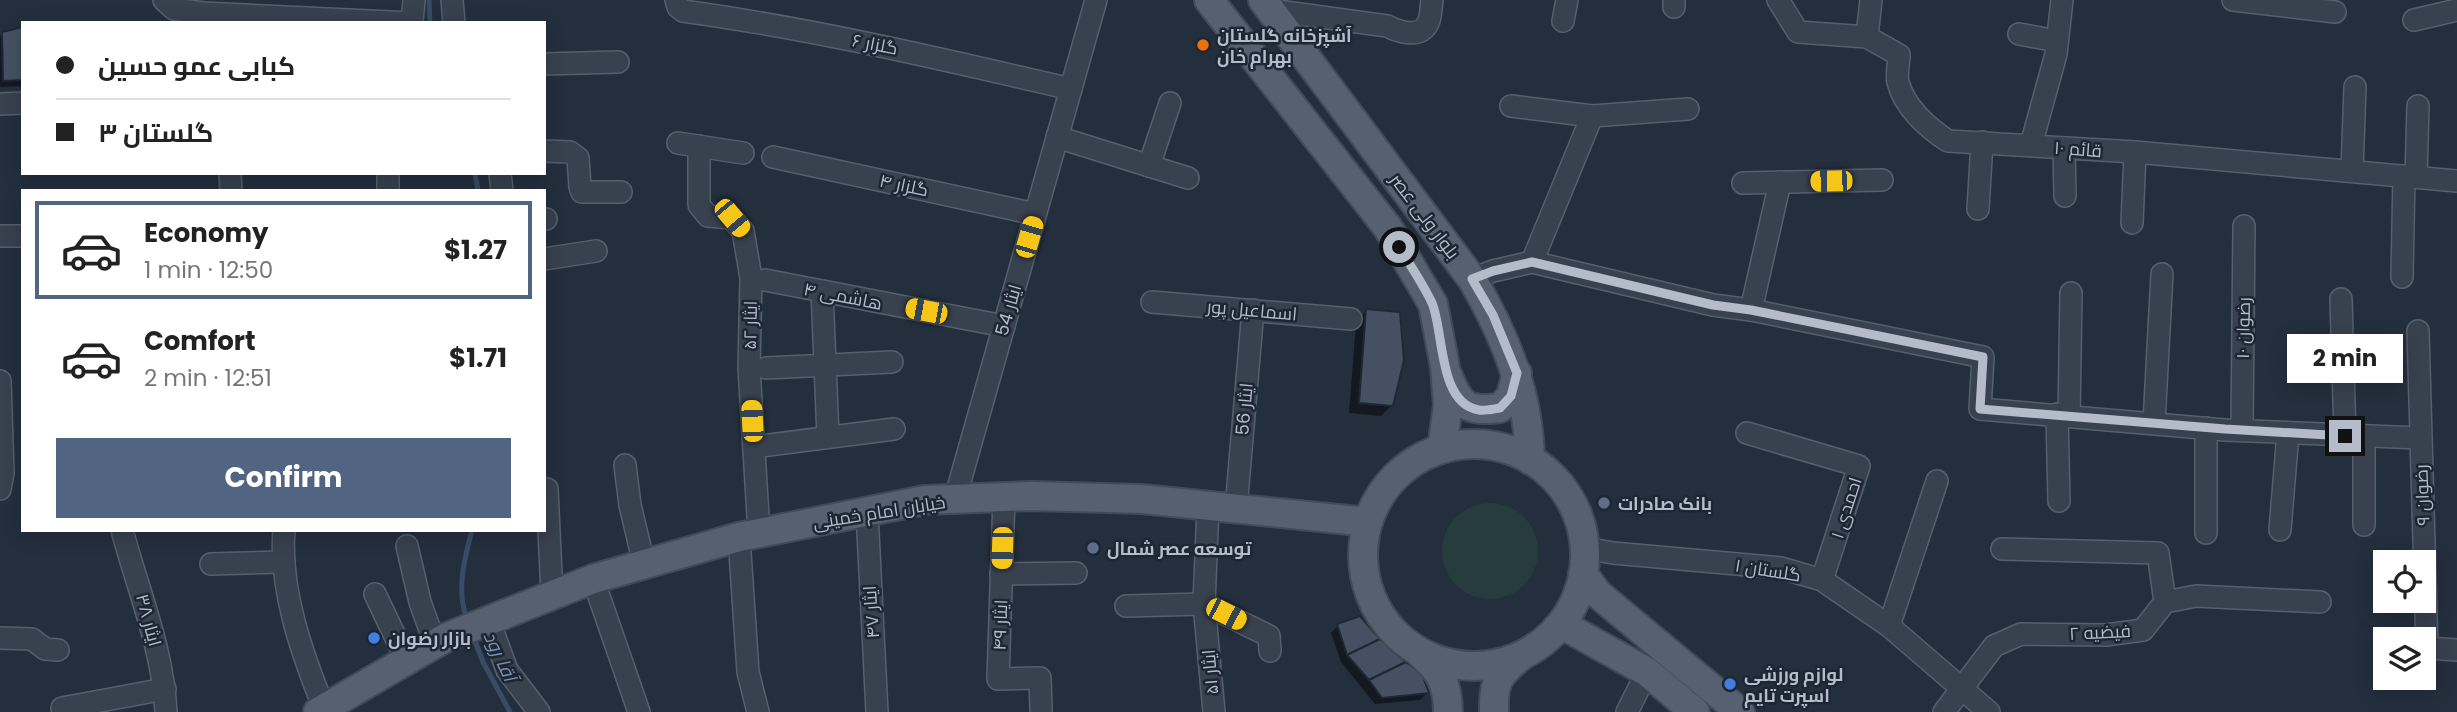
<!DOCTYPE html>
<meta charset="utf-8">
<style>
:root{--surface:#fff;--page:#f2f2f2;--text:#222;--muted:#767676;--line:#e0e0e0;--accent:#516482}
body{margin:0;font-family:Poppins,Cairo,sans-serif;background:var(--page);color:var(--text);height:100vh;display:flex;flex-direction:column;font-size:26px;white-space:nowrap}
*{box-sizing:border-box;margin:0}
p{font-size:23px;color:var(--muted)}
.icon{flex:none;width:38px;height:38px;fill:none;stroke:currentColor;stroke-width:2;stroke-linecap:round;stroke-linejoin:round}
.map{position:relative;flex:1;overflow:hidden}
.side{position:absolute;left:21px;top:189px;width:525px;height:343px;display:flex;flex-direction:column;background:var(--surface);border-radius:0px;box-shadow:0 4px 18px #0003}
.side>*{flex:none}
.banner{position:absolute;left:21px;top:21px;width:525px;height:154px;border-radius:0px;box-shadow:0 4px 18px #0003;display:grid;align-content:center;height:154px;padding:0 35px;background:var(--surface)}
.controls{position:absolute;left:2373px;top:550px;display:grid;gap:14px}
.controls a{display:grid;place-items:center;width:63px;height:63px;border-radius:0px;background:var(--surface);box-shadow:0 4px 18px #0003;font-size:35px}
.end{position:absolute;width:32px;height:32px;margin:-16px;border:9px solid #b4bcc9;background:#111;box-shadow:0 0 0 4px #111}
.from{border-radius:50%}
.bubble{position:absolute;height:49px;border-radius:0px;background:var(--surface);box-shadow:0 4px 18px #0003;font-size:23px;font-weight:700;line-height:49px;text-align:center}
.car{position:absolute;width:21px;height:42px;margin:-21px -10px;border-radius:9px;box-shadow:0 0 5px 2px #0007;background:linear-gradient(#f5c518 24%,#345 0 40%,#f5c518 0 76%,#345 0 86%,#f5c518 0)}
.banner b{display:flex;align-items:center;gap:24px;height:66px;font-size:26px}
.banner b+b{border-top:2px solid var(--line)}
.banner i{width:18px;height:18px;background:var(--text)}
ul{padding:12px 0 0;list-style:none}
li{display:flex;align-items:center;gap:21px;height:98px;margin:0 14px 10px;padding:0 21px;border:4px solid transparent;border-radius:0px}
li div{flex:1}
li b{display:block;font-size:26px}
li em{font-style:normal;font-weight:700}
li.active{border-color:var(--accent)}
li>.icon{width:63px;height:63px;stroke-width:1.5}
.button{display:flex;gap:14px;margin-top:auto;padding:14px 35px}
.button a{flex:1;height:80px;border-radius:0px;background:var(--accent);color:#fff;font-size:28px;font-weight:700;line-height:80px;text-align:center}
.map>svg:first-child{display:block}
.green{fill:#263c3f}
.shadow{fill:#0007}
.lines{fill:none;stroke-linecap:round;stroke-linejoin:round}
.stream{stroke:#394c67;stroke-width:5}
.building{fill:#455162;stroke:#1f2835;stroke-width:2}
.minor-casing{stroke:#565f6c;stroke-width:24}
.major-casing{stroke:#414a57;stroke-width:32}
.minor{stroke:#38414e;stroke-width:21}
.major{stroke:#56606e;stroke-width:28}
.route{stroke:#b4bcc9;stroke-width:9}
.food-dot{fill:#e8710a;stroke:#1d2633;stroke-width:2.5}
.service-dot{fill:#5c6f8a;stroke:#1d2633;stroke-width:2.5}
.shop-dot{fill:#3f7fe0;stroke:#1d2633;stroke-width:2.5}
.labels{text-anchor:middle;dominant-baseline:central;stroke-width:5;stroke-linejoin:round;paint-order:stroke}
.poi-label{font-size:18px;font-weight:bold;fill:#b4bcc9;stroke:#1d2633;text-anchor:start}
.street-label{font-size:18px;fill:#b4bcc9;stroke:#1d2633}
.water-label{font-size:19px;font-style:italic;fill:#7c92b1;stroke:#1d2633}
</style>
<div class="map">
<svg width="2457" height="712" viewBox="0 0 2457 712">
<rect width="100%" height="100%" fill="#242f3e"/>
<circle class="green" cx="1490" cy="551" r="48"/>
<g class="shadow">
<polygon points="23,28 23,86 0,87 0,36 3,33"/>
<polygon points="1366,311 1392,405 1381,416 1349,413 1356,322"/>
<polygon points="1360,618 1427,693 1420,700 1375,704 1341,662 1331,633 1338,626"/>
</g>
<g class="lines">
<g class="stream">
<polyline points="429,0 430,23"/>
<polyline points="475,173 478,191"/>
<path d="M467 620C456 591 464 560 472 530"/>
<polyline points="473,636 483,662 510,712"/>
</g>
</g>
<g class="building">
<polygon points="23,27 23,80 3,81 2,32"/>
<polygon points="1366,309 1400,312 1404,360 1393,406 1359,403"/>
<polygon points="1360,616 1380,639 1347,655 1337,624"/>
<polygon points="1380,639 1406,662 1369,680 1347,655"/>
<polygon points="1406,662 1422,674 1429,693 1382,698 1369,680"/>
</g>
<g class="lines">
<defs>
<g id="minor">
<polyline points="164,0 174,9 204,13 412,23"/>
<polyline points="452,0 454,23"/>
<path d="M676 0 678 7 683 11C814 29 942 59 1071 89"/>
<polyline points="1674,0 1674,7"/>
<path d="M1778 0 1798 32 1867 37 1899 55C1899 63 1896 74 1898 82 1904 107 1928 128 1948 141L2135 152 2457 181"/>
<polyline points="2233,0 2335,12"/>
<path d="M1271 10 1387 26C1399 32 1420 39 1428 23 1431 17 1431 7 1432 0"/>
<polyline points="2414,20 2457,10"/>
<polyline points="1563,21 1567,0"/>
<polyline points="412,23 414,0"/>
<polyline points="2019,34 2057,41"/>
<polyline points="1867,37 1871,0"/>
<polyline points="544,64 618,62"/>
<polyline points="0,104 23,103"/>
<polyline points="1511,106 1592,116 1688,109"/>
<polyline points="1057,137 1188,178"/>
<polyline points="678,143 743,153"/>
<polyline points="2031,145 2056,54 2062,0"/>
<polyline points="699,146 699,205 708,216 731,218 743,231 751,278 749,368 759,533"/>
<polyline points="2064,148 2065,196"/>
<polyline points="544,151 570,152 578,158 580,187 582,192 621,192"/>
<polyline points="773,157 1035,214"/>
<polyline points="1149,166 1170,103"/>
<polyline points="2352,171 2355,87"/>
<polyline points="230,173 231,191"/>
<polyline points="500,173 502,191"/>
<polyline points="2416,177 2418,106"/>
<polyline points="1743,183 1882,180"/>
<polyline points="388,191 388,173"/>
<polyline points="1978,209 1982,142"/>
<polyline points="544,219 546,219"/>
<polyline points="2132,223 2135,152"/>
<polyline points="0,236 23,236"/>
<polyline points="544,259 596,251"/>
<polyline points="1532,262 1592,116"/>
<polyline points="2402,277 2404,176"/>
<polyline points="1472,279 1493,271 1532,262 1713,305 1751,310 1983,357 1980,409 2225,430 2420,438"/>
<polyline points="765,280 1004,326"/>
<polyline points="822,291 828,437"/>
<polyline points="2341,299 2345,436"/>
<polyline points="1152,302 1351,319"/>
<polyline points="1751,310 1780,182"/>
<polyline points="2418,331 2427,648 2457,650"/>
<polyline points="766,368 892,362"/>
<polyline points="0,381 3,473 0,489"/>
<polyline points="2057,414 2059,501"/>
<polyline points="2069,416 2071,293"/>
<polyline points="2154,423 2162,274"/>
<polyline points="2206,428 2206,533"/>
<polyline points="2242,430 2244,226"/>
<polyline points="1747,433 1859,466 1822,580"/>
<polyline points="2364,436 2364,525"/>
<polyline points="754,447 894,429"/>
<polyline points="625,465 630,505 644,564"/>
<polyline points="547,489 552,595"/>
<polyline points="1004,497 998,679 1040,678 1041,709"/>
<polyline points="955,499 1096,0"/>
<polyline points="1208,506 1204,604 1214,712"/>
<polyline points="1236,508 1253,310"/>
<polyline points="867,512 877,712"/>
<path d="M122 530C138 590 163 649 166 712"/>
<path d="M284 530C279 589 302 654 324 708"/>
<polyline points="2280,530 2288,433"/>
<polyline points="739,537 748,672 758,712"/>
<polyline points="407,546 420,602 435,644"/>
<polyline points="1585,548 1613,553 1781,568 1822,580 1889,626 1989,712"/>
<polyline points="2002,549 2158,553 2165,602"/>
<polyline points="211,564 284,562"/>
<polyline points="1001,574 1076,573"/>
<polyline points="593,579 639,712"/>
<polyline points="375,594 407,661"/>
<polyline points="1126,606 1204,604 1269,636 1270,651"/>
<polyline points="489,621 507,670 539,712"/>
<polyline points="1889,626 1937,481"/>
<polyline points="0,638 32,639 45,649 58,650"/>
<polyline points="62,708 165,689"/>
<polyline points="1627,712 1647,672"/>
<polyline points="1944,712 1994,646 2021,634 2106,635 2143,630 2165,602 2196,596 2320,602"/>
</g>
<g id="major">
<polyline points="1209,0 1388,228 1433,304 1445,367 1448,405 1442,449"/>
<path d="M1263 0 1472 279C1505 336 1529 393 1530 460"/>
<path d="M1448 376C1460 406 1467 412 1500 408L1511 396 1517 373"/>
<circle cx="1474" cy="555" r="111"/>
<polyline points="1583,574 1598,594 1740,712"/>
<polyline points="1558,627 1570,629 1647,672 1695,712"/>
<path d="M1421 654C1441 671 1448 686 1448 712"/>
<polyline points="318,712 445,638 593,579 739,537 925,500 1031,496 1142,499 1368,522"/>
<path d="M1494 712C1493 681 1498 675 1521 656"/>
</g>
</defs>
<use href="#minor" class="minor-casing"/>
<use href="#major" class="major-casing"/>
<use href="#minor" class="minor"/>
<use href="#major" class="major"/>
</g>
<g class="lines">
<path class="route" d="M1399 247C1410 265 1423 284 1432 303 1444 331 1438 404 1479 410 1485 411 1493 409 1500 408L1511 396 1517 373 1493 315 1472 279 1493 271 1532 262 1713 305 1751 310 1983 357 1980 409 2225 429 2345 436"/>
</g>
<circle class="food-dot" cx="1203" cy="45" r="7"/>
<g class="service-dot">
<circle cx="1604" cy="503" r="7"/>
<circle cx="1093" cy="548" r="7"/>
</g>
<g class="shop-dot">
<circle cx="374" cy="638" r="7"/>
<circle cx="1730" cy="684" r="7"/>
</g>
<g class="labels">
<g class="poi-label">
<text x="1217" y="35">آشپزخانه گلستان<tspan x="1217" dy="21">بهرام خان</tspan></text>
<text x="1618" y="503">بانک صادرات</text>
<text x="1107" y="548">توسعه عصر شمال</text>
<text x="388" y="638">بازار رضوان</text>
<text x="1744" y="674">لوازم ورزشی<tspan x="1744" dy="21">اسپرت تایم</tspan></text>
</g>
<g class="street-label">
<text transform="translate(875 44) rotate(11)">گلزار ۶</text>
<text transform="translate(2078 149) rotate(4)">قائم ۱۰</text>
<text transform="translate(904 185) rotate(12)">گلزار ۴</text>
<text transform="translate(1425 216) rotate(53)">بلوار ولی عصر</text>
<text transform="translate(843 296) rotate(11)">هاشمی ۴</text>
<text transform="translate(1008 310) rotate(-74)">ایثار 54</text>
<text transform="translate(1252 310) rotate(5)">اسماعیل پور</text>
<text transform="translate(750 325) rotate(-89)">ایثار ۵۲</text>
<text transform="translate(2243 328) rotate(-89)">رضوان ۱۰</text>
<text transform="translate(1244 409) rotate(-85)">ایثار 56</text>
<text transform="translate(2422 495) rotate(-92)">رضوان ۹</text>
<text transform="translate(1846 508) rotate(-72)">احمدی ۱</text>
<text transform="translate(879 512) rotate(-9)">خیابان امام خمینی</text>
<text transform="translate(1768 570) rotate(9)">گلستان ۱</text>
<text transform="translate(871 612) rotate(-94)">ایثار ۴۷</text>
<text transform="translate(149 620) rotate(75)">ایثار ۳۸</text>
<text transform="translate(1000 625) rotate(-88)">ایثار ۴۹</text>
<text transform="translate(2100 632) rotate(-3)">فیضیه ۲</text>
<text transform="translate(1210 672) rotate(-95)">ایثار ۵۱</text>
</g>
<g class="water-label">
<text transform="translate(500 656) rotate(65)">آقا رود</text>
</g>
</g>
</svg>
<div class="controls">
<a><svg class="icon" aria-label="locate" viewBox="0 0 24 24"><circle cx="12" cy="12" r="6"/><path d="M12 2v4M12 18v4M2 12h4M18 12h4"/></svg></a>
<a><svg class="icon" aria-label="layers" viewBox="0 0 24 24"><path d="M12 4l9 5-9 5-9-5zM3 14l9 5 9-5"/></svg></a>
</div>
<i class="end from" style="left:1399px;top:247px"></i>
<i class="end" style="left:2345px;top:436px"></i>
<div class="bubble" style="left:2287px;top:334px;width:116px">2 min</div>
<i class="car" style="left:1831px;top:181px;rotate:269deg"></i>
<i class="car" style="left:732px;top:218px;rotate:140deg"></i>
<i class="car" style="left:1029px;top:237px;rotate:16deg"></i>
<i class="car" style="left:926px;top:311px;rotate:281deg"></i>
<i class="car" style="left:752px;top:421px;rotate:357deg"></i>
<i class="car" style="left:1002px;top:548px;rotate:182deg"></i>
<i class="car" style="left:1226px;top:614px;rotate:117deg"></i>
<div class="banner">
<b><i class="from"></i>کبابی عمو حسین</b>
<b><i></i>گلستان ۳</b>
</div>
<section class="side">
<ul>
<li class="active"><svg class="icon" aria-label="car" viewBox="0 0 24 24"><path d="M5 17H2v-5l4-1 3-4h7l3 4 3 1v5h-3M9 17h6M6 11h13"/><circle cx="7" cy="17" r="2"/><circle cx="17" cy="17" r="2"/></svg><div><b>Economy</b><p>1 min · 12:50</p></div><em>$1.27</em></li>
<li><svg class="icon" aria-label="car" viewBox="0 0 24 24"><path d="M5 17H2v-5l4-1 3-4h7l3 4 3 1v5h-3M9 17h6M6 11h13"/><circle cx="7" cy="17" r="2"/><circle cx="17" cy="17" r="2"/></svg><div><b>Comfort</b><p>2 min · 12:51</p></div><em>$1.71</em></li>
</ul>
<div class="button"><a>Confirm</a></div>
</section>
</div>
